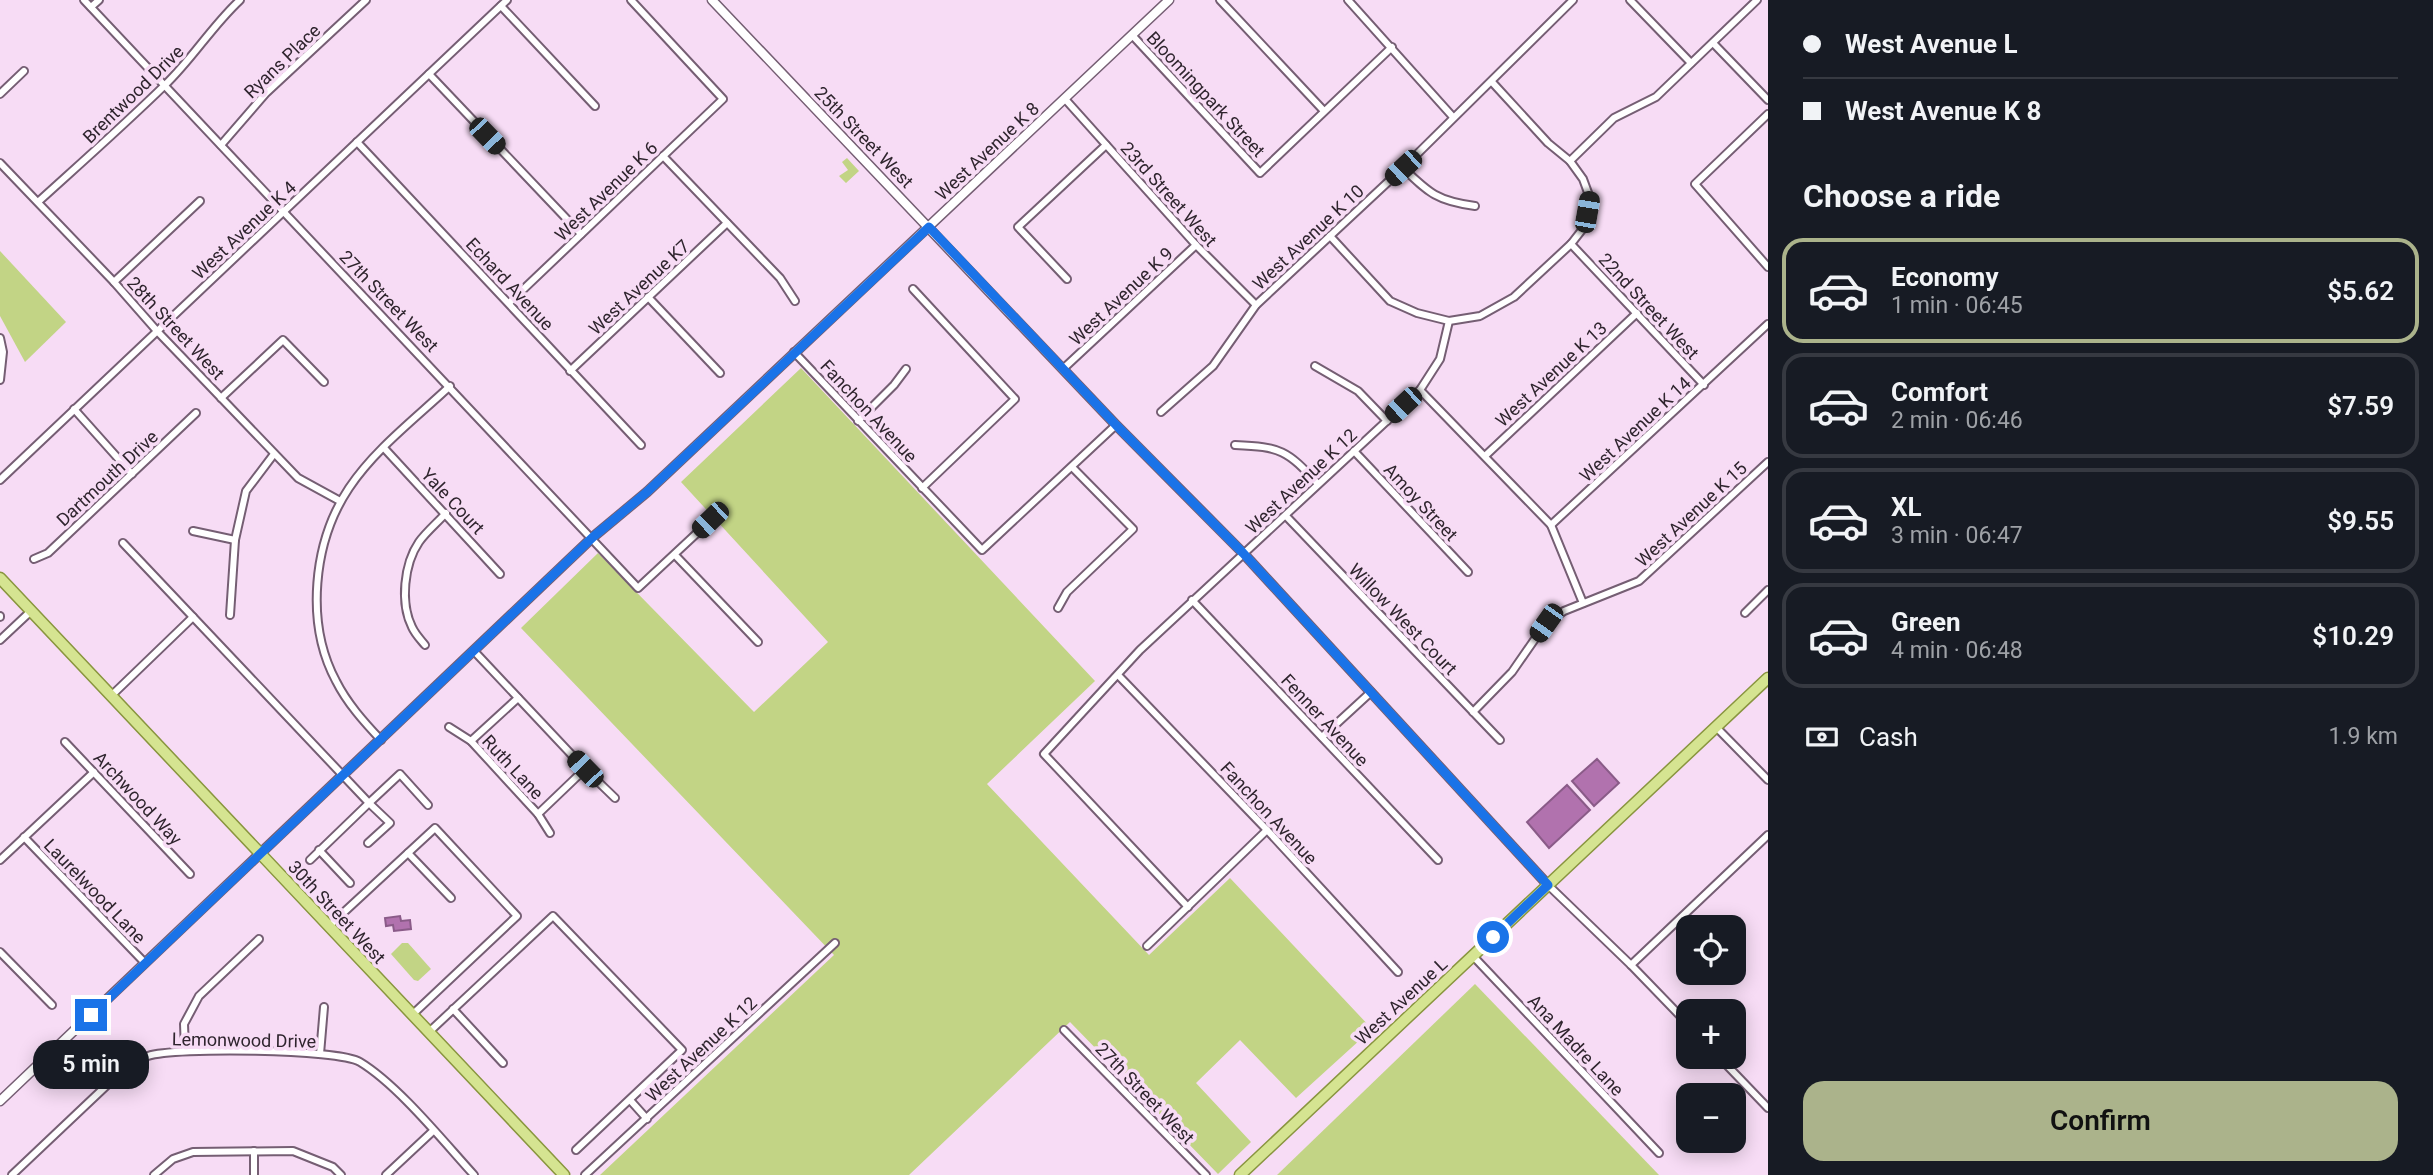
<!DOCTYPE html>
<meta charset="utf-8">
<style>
:root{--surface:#171b24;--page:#20242c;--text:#f1f3f6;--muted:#9ea1a6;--line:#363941;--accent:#abb38b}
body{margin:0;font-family:Roboto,sans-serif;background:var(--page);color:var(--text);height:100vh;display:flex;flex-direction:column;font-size:26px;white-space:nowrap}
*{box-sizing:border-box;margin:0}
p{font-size:23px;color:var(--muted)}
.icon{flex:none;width:38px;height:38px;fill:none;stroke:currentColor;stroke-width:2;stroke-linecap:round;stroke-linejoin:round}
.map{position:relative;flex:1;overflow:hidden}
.drawer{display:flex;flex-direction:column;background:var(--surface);width:665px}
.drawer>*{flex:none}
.hud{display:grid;align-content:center;height:154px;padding:0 35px;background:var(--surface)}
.tools{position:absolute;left:1676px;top:915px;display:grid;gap:14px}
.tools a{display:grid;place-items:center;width:70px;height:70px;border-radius:14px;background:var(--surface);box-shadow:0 4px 18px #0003;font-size:35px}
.end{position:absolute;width:32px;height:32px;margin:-16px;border:9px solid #1a73e8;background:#fff;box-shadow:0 0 0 4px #fff}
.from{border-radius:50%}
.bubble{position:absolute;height:49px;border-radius:21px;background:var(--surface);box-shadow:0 4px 18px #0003;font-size:23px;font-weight:600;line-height:49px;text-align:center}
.car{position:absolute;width:21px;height:42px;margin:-21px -10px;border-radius:9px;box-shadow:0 0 5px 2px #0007;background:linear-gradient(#222 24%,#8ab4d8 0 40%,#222 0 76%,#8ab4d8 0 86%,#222 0)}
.hud b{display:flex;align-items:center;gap:24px;height:66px;font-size:26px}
.hud b+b{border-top:2px solid var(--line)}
.hud i{width:18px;height:18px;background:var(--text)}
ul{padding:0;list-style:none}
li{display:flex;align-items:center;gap:21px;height:105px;margin:0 14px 10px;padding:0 21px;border:4px solid var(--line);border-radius:21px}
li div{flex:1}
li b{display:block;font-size:26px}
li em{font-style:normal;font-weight:600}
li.current{border-color:var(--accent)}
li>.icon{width:63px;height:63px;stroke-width:1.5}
h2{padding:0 35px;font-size:32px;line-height:84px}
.pay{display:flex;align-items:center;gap:18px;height:77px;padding:0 35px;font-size:26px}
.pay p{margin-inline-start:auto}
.action{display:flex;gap:14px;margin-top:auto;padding:14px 35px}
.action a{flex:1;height:80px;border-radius:21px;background:var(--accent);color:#111;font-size:28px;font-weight:600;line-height:80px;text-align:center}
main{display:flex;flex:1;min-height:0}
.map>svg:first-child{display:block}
.green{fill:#c2d485}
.water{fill:#b172ae;stroke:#8a5b88;stroke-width:2}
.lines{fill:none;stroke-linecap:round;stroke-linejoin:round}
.minor-casing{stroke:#755e73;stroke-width:10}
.tertiary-casing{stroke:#755e73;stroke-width:11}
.primary-casing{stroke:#89953f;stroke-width:13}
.minor{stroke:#fff;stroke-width:6}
.tertiary{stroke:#fff;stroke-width:8}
.primary{stroke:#d5e491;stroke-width:10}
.route{stroke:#1a73e8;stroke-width:9}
.labels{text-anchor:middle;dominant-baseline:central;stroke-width:7;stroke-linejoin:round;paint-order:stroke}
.street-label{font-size:18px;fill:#2f252e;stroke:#f7dcf5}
</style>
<main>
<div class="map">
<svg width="1768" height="1175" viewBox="0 0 1768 1175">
<rect width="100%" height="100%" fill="#f7dcf5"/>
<g class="green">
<polygon points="847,158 859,171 846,183 839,176 848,170 842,162"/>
<polygon points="0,251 66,322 25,362 0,316"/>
<polygon points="801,368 1095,681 987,784 1149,955 1230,878 1372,1029 1296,1098 1240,1040 1196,1083 1251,1142 1218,1174 1070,1022 909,1175 600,1175 834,955 521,628 598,553 754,712 828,642 681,482"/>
<polygon points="402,943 408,943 431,969 418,981 414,980 391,954"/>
<polygon points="1475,984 1659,1175 1277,1175"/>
</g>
<g class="water">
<polygon points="1597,759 1619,783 1594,806 1572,781"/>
<polygon points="1567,785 1590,810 1549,848 1527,822"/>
<polygon points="400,916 401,921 410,920 411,929 394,931 393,925 386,926 385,918"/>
</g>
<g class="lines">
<defs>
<g id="minor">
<polyline points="84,0 638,588 711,520"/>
<polyline points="1220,0 1324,111"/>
<polyline points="1348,0 1453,117"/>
<polyline points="1630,0 1691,63"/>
<polyline points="501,6 595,106"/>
<polyline points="91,7 99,0"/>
<polyline points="1132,35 1260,173 1392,47"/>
<polyline points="1713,43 1768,100"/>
<polyline points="429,74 581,234"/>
<polyline points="1492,82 1548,143 1570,161 1583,179 1590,198 1585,226 1571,244 1704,385"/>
<polyline points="0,94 24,71"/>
<polyline points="1065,99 1196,245 1256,305"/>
<polyline points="1768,114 1695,184 1768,267"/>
<polyline points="357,142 641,445"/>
<polyline points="221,145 266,93 366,0"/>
<polyline points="663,156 780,278 795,301"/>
<polyline points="1570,161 1614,118 1656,97 1757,0"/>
<polyline points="0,163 114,282 157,331 298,478 340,501"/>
<path d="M1403 168C1429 193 1437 201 1475 206"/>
<path d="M38 202C81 163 124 125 165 85 193 58 212 26 240 0"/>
<polyline points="1330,236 1390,301 1417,313 1449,321"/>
<polyline points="1067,279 1018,227 1106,145"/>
<polyline points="114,282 200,201"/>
<polyline points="913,289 1015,399 922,488"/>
<polyline points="648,297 720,373"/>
<polyline points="509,303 723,99 631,0"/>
<polyline points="0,338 3,352 0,380"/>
<polyline points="794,352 982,550 1116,425"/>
<polyline points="1315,366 1358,391 1387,421"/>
<polyline points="1064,368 1196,245"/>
<polyline points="570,371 727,223"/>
<polyline points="1420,390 1551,525 1583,603"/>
<polyline points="221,398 283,340 324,382"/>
<polyline points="74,409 132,474"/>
<polyline points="1161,412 1213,366 1256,305 1403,168 1573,0"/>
<polyline points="858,421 894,385 906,369"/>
<path d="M1235 445C1281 447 1287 450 1318 484"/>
<polyline points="384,448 500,574"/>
<polyline points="1354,451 1468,572"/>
<polyline points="1485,456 1637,313"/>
<polyline points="0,480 507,0"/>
<polyline points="1286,516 1500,740"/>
<polyline points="1551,525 1768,324"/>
<polyline points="193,531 235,540"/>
<polyline points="123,543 193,617"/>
<polyline points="675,555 758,642"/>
<polyline points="34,559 48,553 196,413"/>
<polyline points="1192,600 1438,860"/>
<polyline points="1058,608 1067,592 1133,529 1072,467"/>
<polyline points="1745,613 1768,590"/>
<polyline points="230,615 235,540 246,491 274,454"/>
<polyline points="0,617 0,616"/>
<polyline points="0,640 31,611"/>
<path d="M425 645C421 640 415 634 412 627 400 603 404 564 419 542 426 532 437 523 446 513"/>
<polyline points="474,651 585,769 615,798"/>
<polyline points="1118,675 1267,830 1398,972"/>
<polyline points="111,696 193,617 369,803 400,774 428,805"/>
<polyline points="1473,712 1512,672 1546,623 1564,611 1639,581 1768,462"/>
<polyline points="449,727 471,741 538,814 550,833"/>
<polyline points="1717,728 1768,780"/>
<polyline points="1322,737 1371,692"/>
<path d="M381 740C364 722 347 703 336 681 305 623 313 542 349 488 375 449 416 418 450 386"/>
<polyline points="471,741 518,698"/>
<polyline points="65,742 190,874"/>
<polyline points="538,814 585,769"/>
<polyline points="24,837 145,963"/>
<polyline points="319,850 350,883"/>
<polyline points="408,853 451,898"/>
<polyline points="0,860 94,772"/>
<polyline points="310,860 369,803 390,823 368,843"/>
<polyline points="1548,885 1631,965 1689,1025"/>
<polyline points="1188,907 1044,754 1140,650 1420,390 1440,359 1449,321 1480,316 1514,297 1571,244"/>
<polyline points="329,926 435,828 517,916 412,1015"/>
<polyline points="1147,946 1267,830"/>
<polyline points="0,952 52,1005"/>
<polyline points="1473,956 1659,1153"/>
<polyline points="1631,965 1768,835"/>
<polyline points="453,1009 503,1063"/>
<polyline points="1064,1030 1206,1175"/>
<polyline points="429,1032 553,916 682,1050 576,1150"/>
<polyline points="185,1050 184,1024 199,996 259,939"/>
<polyline points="320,1054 324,1007"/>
<polyline points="1719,1057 1768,1108"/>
<polyline points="630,1100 647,1119"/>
<path d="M12 1175 124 1069C132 1065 140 1058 148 1056 175 1047 338 1049 360 1062 398 1085 443 1141 474 1175"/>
<polyline points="154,1175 173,1159 193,1152 293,1151 333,1167 341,1175"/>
<polyline points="254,1175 254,1151"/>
<polyline points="386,1175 433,1131"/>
<polyline points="585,1175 835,943"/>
</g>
<g id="tertiary">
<polyline points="712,0 1116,425 1243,553 1548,885"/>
<polyline points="0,1101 593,537 647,492 1169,0"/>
</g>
<g id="primary">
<polyline points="0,578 564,1175"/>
<polyline points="1240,1175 1768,678"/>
</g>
</defs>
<use href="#minor" class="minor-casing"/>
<use href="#tertiary" class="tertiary-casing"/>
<use href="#primary" class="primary-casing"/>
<use href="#minor" class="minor"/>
<use href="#tertiary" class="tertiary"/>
<use href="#primary" class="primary"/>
</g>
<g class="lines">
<polyline class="route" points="91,1015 593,537 647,492 929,227 1116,425 1243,553 1548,885 1493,937"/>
</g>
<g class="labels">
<g class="street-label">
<text transform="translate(282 61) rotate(-44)">Ryans Place</text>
<text transform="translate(133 94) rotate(-44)">Brentwood Drive</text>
<text transform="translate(1206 94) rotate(47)">Bloomingpark Street</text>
<text transform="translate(864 137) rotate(46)">25th Street West</text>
<text transform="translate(987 151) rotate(-43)">West Avenue K 8</text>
<text transform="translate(606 191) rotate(-44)">West Avenue K 6</text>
<text transform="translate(1169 194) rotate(48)">23rd Street West</text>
<text transform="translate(244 230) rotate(-43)">West Avenue K 4</text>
<text transform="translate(1308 237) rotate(-43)">West Avenue K 10</text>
<text transform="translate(510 284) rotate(47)">Echard Avenue</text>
<text transform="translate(639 287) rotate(-43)">West Avenue K7</text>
<text transform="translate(1121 296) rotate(-43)">West Avenue K 9</text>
<text transform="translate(389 301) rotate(46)">27th Street West</text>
<text transform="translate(1649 306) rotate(47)">22nd Street West</text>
<text transform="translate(176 328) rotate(47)">28th Street West</text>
<text transform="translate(1551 374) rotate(-43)">West Avenue K 13</text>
<text transform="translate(869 411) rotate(47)">Fanchon Avenue</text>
<text transform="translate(1635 429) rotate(-43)">West Avenue K 14</text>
<text transform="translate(107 478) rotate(-43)">Dartmouth Drive</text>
<text transform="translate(1301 481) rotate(-43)">West Avenue K 12</text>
<text transform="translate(453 501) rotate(47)">Yale Court</text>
<text transform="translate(1421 502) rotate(47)">Amoy Street</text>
<text transform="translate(1691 514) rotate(-43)">West Avenue K 15</text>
<text transform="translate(1403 619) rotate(46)">Willow West Court</text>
<text transform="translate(1325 720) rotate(47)">Fenner Avenue</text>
<text transform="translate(513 767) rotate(47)">Ruth Lane</text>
<text transform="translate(138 798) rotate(47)">Archwood Way</text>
<text transform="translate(1269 813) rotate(47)">Fanchon Avenue</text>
<text transform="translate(95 891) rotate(46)">Laurelwood Lane</text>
<text transform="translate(337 912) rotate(47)">30th Street West</text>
<text transform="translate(1401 1001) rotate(-43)">West Avenue L</text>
<text transform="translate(244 1040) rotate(1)">Lemonwood Drive</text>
<text transform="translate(1576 1045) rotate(47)">Ana Madre Lane</text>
<text transform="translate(701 1049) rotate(-43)">West Avenue K 12</text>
<text transform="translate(1145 1093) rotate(46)">27th Street West</text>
</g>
</g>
</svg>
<div class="tools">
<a><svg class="icon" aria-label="locate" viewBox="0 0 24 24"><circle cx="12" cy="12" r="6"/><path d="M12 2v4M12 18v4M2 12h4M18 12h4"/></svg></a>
<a>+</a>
<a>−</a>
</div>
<i class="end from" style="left:1493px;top:937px"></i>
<i class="end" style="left:91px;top:1015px"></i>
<div class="bubble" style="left:33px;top:1040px;width:116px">5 min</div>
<i class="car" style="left:487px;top:136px;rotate:136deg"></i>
<i class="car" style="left:1403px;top:168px;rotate:227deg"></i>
<i class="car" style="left:1587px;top:212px;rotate:10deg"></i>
<i class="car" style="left:1403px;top:405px;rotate:227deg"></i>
<i class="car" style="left:710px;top:520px;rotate:226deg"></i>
<i class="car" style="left:1546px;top:623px;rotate:215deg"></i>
<i class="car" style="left:585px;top:769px;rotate:316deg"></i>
</div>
<section class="drawer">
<div class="hud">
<b><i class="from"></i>West Avenue L</b>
<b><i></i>West Avenue K 8</b>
</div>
<h2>Choose a ride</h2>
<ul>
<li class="current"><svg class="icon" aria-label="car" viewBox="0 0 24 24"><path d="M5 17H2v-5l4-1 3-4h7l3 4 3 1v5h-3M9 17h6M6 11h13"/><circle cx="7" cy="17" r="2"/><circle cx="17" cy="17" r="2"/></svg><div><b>Economy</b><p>1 min · 06:45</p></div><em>$5.62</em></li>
<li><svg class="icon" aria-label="car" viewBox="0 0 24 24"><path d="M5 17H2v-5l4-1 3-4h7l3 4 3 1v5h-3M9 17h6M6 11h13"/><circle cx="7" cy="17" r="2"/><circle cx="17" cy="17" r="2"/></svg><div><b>Comfort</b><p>2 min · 06:46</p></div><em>$7.59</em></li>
<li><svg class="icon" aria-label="car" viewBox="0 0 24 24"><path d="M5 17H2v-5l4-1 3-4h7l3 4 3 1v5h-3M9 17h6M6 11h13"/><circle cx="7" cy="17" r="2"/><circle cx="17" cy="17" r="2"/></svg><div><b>XL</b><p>3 min · 06:47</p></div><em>$9.55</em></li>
<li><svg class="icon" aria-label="car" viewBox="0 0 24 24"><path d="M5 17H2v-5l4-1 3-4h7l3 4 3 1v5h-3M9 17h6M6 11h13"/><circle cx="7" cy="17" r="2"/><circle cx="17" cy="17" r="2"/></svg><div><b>Green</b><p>4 min · 06:48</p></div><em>$10.29</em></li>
</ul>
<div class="pay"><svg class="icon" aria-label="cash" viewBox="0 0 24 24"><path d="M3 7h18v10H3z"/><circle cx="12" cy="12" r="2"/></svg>Cash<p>1.9 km</p></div>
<div class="action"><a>Confirm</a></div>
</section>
</main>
